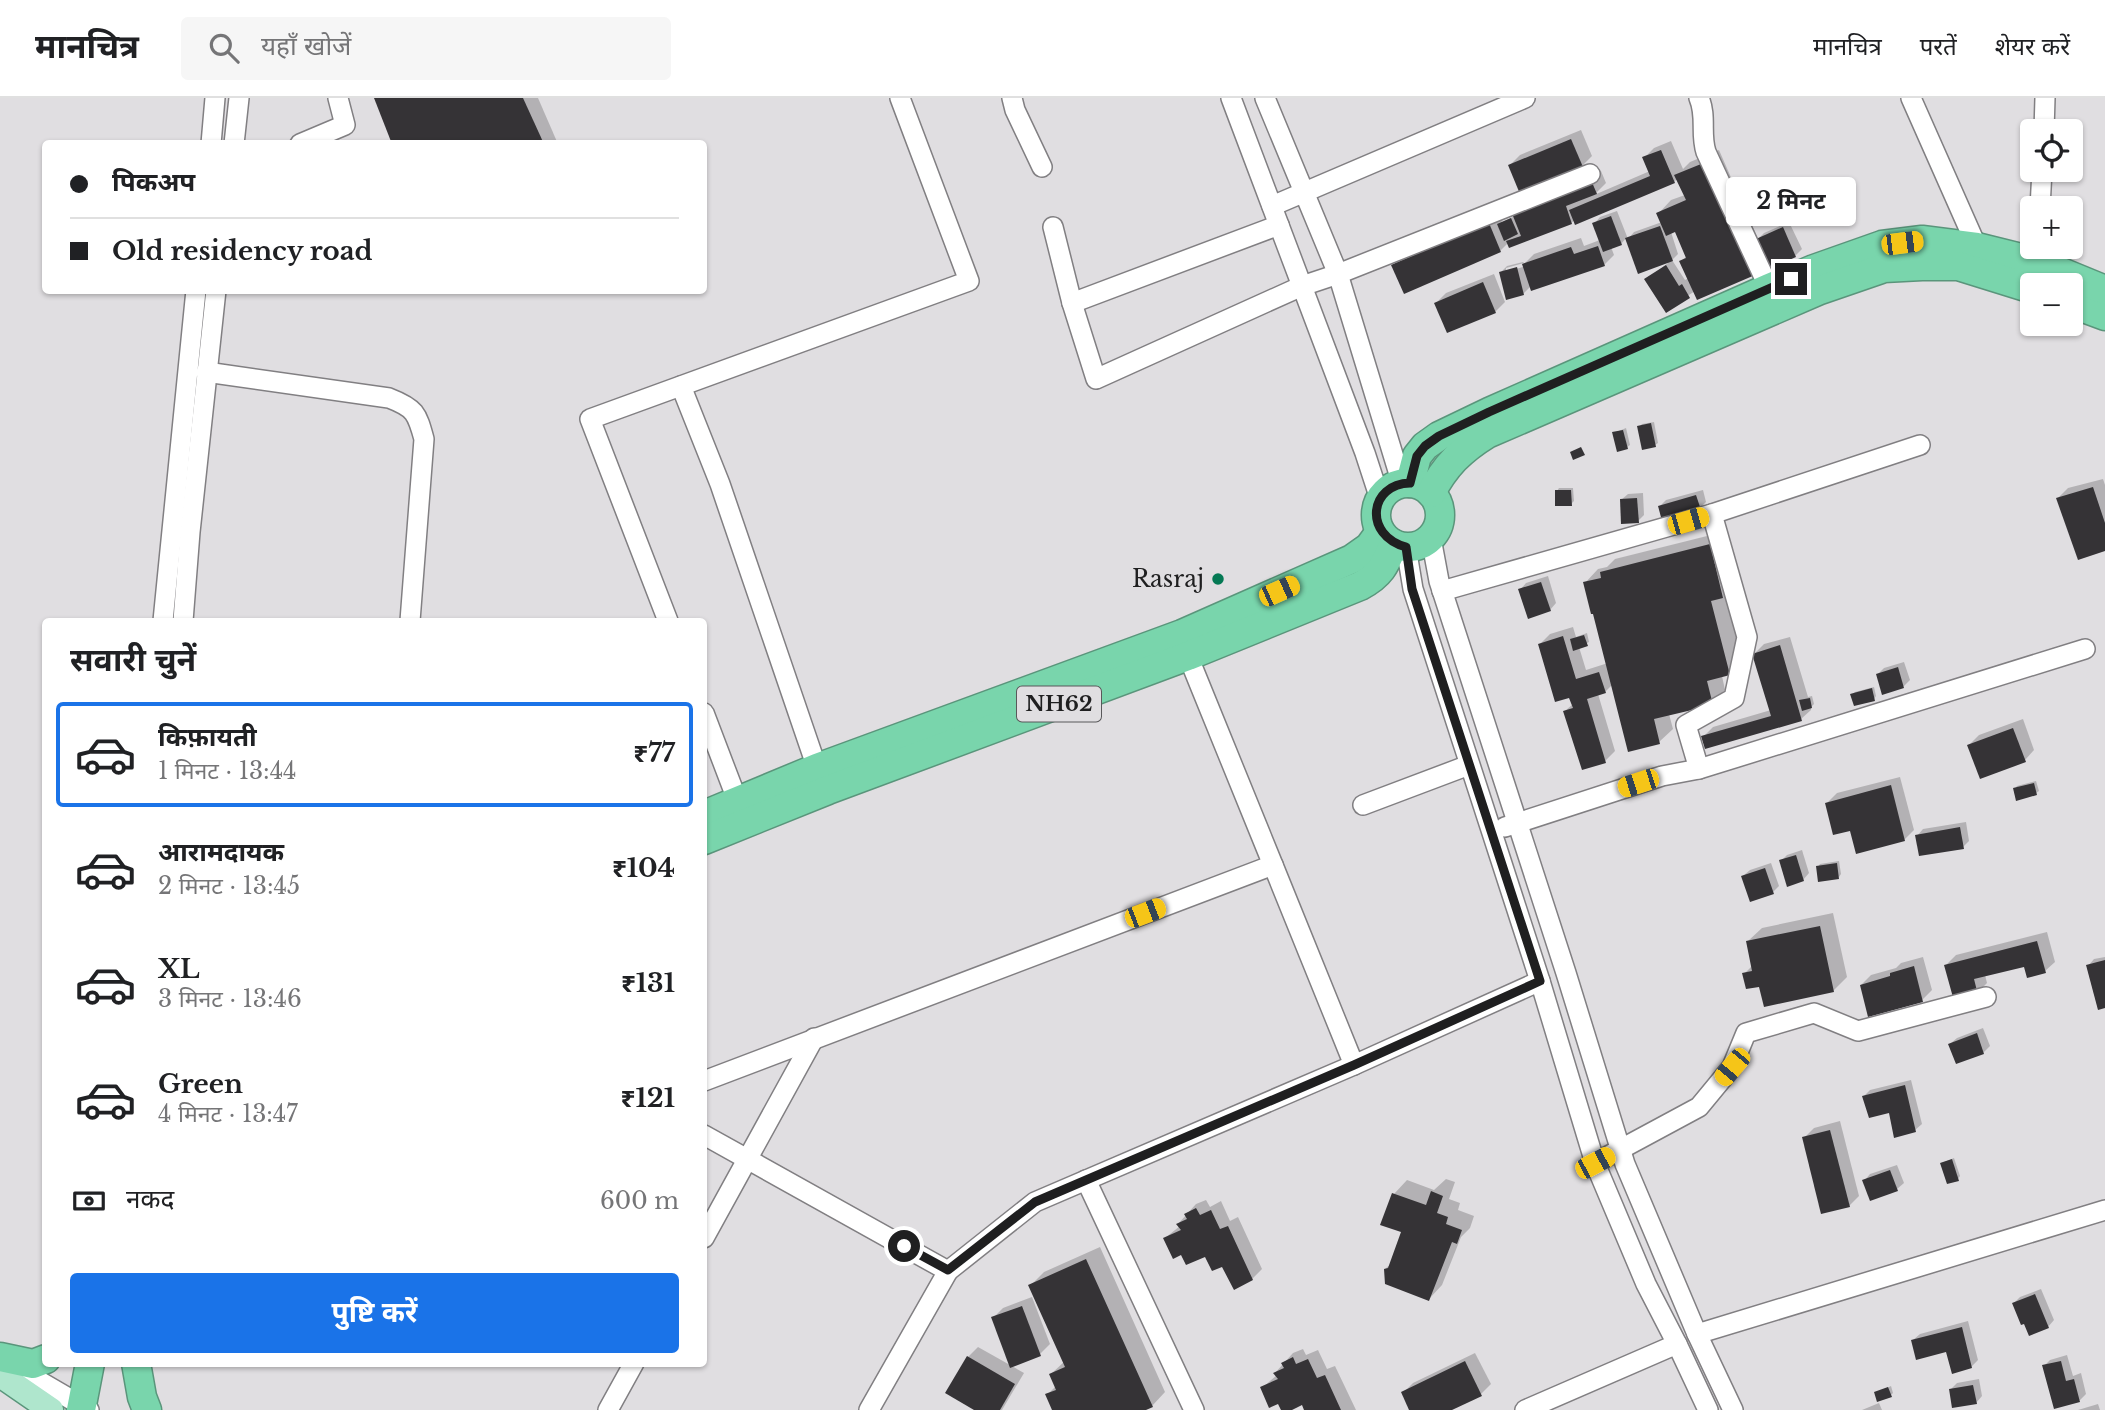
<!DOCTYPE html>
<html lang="hi">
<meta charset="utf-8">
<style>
:root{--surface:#fff;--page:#f6f6f6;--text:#202124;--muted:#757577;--line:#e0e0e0;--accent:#1a73e8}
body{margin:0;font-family:"Libre Baskerville","Noto Sans Devanagari",serif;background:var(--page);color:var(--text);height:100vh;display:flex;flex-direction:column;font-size:26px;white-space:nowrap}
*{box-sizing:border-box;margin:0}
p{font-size:23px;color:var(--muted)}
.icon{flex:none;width:38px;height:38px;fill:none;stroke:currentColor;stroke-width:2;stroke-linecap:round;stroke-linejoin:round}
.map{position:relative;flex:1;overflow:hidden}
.panel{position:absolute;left:42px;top:520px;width:665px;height:749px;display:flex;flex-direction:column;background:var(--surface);border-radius:7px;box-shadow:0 2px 5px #0004}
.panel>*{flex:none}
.top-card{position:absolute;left:42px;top:42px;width:665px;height:154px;border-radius:7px;box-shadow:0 2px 5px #0004;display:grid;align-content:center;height:154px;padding:0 28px;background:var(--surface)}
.buttons{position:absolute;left:2020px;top:21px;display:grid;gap:14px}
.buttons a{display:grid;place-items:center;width:63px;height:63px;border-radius:7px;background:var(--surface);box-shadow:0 2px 5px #0004;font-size:35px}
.end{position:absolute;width:32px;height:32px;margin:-16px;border:9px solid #1f1f20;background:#fff;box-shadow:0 0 0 4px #fff}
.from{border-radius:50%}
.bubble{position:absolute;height:49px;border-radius:7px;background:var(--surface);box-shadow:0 2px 5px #0004;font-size:23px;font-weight:700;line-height:49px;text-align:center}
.car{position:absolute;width:21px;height:42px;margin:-21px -10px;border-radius:9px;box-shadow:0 0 5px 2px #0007;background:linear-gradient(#f5c518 24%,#345 0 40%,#f5c518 0 76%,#345 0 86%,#f5c518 0)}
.top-card b{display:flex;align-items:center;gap:24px;height:66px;font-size:26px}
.top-card b+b{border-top:2px solid var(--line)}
.top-card i{width:18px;height:18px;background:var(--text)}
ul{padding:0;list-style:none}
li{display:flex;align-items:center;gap:21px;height:105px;margin:0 14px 10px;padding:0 14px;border:4px solid transparent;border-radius:7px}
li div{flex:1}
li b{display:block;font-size:26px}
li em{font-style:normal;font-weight:700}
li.on{border-color:var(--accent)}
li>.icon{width:63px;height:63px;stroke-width:1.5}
h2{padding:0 28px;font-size:32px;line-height:84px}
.pay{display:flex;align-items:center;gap:18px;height:77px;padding:0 28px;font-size:26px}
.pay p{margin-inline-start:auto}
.primary-button{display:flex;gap:14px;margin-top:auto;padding:14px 28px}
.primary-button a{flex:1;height:80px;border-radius:7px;background:var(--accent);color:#fff;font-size:28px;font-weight:700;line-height:80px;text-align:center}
header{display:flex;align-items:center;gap:42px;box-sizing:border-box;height:98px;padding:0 35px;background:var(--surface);border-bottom:2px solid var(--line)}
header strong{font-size:33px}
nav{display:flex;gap:38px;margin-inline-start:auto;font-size:24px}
.search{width:490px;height:63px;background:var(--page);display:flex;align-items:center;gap:18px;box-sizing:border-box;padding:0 24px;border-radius:7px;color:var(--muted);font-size:26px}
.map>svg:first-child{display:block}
.shadow{fill:#0003;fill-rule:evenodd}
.building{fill:#353336}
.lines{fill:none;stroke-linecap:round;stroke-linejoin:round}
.minor-casing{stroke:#817f82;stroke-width:22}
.major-casing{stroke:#5a957b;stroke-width:27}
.highway-casing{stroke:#5a957b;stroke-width:31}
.minor{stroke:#fff;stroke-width:19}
.major{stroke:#afe6cd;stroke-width:24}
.highway{stroke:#79d5ac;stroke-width:28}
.route{stroke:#1f1f20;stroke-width:9}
.poi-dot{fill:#057954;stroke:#e0dee1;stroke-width:2.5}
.labels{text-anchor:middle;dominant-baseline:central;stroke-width:7;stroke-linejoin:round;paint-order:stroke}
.shield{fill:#e0dee1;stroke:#59585a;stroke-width:2}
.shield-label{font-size:21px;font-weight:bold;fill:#1f1f20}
.poi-label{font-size:23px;fill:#1f1f20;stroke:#e0dee1;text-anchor:end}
</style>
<header>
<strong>मानचित्र</strong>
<div class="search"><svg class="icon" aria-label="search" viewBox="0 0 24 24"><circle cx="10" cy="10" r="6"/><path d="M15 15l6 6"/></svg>यहाँ खोजें</div>
<nav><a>मानचित्र</a><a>परतें</a><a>शेयर करें</a></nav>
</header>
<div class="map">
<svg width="2105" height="1312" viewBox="0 0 2105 1312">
<rect width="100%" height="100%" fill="#e0dee1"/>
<g class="shadow">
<polygon points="376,0 538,0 558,46 394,46"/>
<polygon points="1581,32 1592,58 1582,68 1510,67 1520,57"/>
<path d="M1671 43 1683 71 1690 64 1719 52 1758 141 1764 135 1789 124 1802 151 1795 158 1770 169 1767 162 1754 175 1698 200 1695 193 1666 212 1647 181 1668 165V163L1639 174 1627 139 1621 146 1611 149 1614 157 1604 167 1532 191 1531 188 1523 196 1508 200 1501 174 1507 168 1523 164 1524 165 1506 170V174L1526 168 1525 165 1534 156 1581 140 1584 148 1600 142 1594 126 1600 119 1617 113 1628 141 1634 134 1662 124 1658 116 1671 102 1685 97 1678 80 1674 84 1576 125 1575 122 1571 125 1510 148 1509 144 1500 153 1405 194 1393 167 1403 157 1499 116 1502 124 1515 118 1513 113 1523 103 1601 73 1606 85 1594 97 1650 73 1644 60 1654 50ZM1676 132 1687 158 1681 163 1689 180 1685 182 1672 162 1678 156 1671 134Z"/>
<polygon points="1494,176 1505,204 1495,214 1436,205 1446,195"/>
<polygon points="1654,324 1658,345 1655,347 1639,329 1642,326"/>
<polygon points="1626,330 1630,347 1627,349 1614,335"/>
<polygon points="2103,381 2105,387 2105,451 2058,400 2068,390"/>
<polygon points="1559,390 1573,390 1574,403 1571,406 1557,393"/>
<polygon points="1703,392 1706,404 1700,410 1660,408 1666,402"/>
<polygon points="1643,395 1644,417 1638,423 1621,402 1628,396"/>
<polygon points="1723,434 1725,495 1742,562 1729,576 1722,578 1725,592 1712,605 1669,616 1673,631 1659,644 1613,586 1605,594 1598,596 1615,653 1605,663 1565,613 1573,606 1540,546 1550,536 1573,529 1576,539 1587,535 1589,544 1579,549 1586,572 1608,565 1585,485 1598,471 1607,469 1615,461"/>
<polygon points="1548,478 1556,505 1550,512 1520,492 1526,485"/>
<polygon points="1790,539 1808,599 1812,598 1814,606 1811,609 1811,612 1801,621 1703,639 1713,629 1771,612 1754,556 1764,546"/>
<polygon points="1904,564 1910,582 1904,588 1883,595 1878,576 1884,570"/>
<polygon points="1874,589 1876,598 1874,601 1852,597 1855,594"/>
<polygon points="2023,621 2034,652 2025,662 1969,647 1979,637"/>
<polygon points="1900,679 1914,732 1904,742 1851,731 1827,705 1837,695"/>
<polygon points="2036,683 2039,693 2036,695 2015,691 2017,688"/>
<polygon points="1966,724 1969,743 1963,749 1917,738 1923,731"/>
<polygon points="1802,752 1809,775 1803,782 1781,763 1787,757"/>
<polygon points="1839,763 1841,776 1839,779 1818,769 1820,766"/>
<polygon points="1771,765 1779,788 1773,794 1743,778 1750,772"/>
<polygon points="1833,815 1847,879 1833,893 1761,887 1744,876 1753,867 1748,843 1762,830"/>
<polygon points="2047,834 2055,864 2045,873 2025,867 1985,877 1987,885 1977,895 1946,867 1956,857"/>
<polygon points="1923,859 1932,892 1922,902 1861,887 1871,877 1896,870 1901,865"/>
<polygon points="2105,859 2105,909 2088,868 2094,861"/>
<polygon points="1983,930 1990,948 1983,955 1950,946 1957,940"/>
<polygon points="1911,982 1922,1026 1915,1032 1890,1013 1864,998 1870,992"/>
<polygon points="1840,1023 1859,1098 1849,1108 1804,1040 1814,1030"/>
<polygon points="1954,1060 1960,1078 1958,1081 1942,1065"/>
<polygon points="1897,1067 1904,1085 1897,1091 1864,1083 1870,1076"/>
<polygon points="1446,1081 1455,1084 1449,1101 1460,1105 1458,1112 1474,1118 1470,1130 1461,1139 1442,1187 1429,1201 1385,1171 1392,1165 1404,1133 1383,1126 1394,1096 1407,1082 1434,1092"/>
<polygon points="1206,1102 1210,1109 1221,1103 1230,1123 1238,1119 1262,1171 1252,1181 1222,1167 1206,1156 1181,1155 1165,1140 1180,1128 1178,1126 1196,1106"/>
<polygon points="1100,1149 1165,1294 1152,1308 1142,1312 1054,1312 1047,1297 1056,1288 1051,1276 1065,1263 1031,1187 1044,1174"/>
<polygon points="2041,1191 2054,1222 2048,1229 2014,1205 2020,1199"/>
<polygon points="1032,1199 1050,1246 1040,1256 993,1220 1003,1210"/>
<polygon points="1968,1223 1978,1262 1971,1269 1947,1252 1913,1242 1920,1236"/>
<polygon points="978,1249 1024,1275 1002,1312 978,1312 968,1259"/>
<polygon points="1303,1251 1306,1257 1318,1252 1327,1271 1335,1268 1356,1312 1306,1312 1303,1305 1288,1312 1282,1312 1279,1304 1262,1290 1277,1277 1275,1275 1293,1255"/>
<polygon points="1475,1255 1491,1286 1481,1296 1448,1312 1411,1312 1403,1295 1413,1285"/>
<polygon points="2067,1257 2073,1278 2081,1275 2086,1296 2080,1302 2055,1308 2044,1268 2050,1262"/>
<polygon points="1979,1281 1982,1298 1976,1305 1951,1291 1957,1285"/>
<polygon points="1891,1288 1893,1295 1891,1297 1876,1295"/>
<polygon points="1879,1305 1882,1312 1862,1312"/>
<polygon points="2098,1306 2100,1312 2078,1312"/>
</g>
<g class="building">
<polygon points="374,0 523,0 544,46 392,46"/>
<polygon points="1571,41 1583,69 1520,96 1508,67"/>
<polygon points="1661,52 1675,85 1575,127 1569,112 1650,78 1642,59"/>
<polygon points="1706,64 1755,177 1697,202 1679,163 1686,160 1675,134 1666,138 1656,115 1686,102 1674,77"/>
<polygon points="1591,82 1597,96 1566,108 1572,126 1509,150 1506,143 1521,138 1511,113"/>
<polygon points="1611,118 1622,147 1603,154 1592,125"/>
<polygon points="1511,120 1518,136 1504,143 1497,126"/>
<polygon points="1489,125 1501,154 1404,196 1391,167"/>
<polygon points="1660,128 1673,163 1638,176 1625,140"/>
<polygon points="1783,129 1796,159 1769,171 1756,141"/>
<polygon points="1598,148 1605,168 1531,193 1522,166 1571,149 1574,156"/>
<polygon points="1666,167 1679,188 1682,186 1690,200 1666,215 1644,181"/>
<polygon points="1517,169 1524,197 1506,202 1499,174"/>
<polygon points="1483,184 1496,215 1447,235 1434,205"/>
<polygon points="1651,325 1656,349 1642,352 1637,328"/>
<polygon points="1623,332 1628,351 1617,354 1612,334"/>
<polygon points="1581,349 1585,357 1573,362 1570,354"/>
<polygon points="2093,389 2105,425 2105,453 2078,462 2056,400"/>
<polygon points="1555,392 1571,392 1572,408 1555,408"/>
<polygon points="1696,397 1701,412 1662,423 1658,408"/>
<polygon points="1637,400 1639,425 1621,426 1620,401"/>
<polygon points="1710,446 1723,500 1711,503 1730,577 1707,583 1713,607 1654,621 1660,646 1628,654 1593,516 1591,516 1583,484 1601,480 1600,474"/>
<polygon points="1541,484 1551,513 1528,521 1518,491"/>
<polygon points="1584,537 1588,548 1573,553 1570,541"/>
<polygon points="1563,538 1576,581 1599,574 1606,595 1587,601 1606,665 1582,672 1563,613 1573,610 1569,600 1555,604 1538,546"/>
<polygon points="1780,547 1802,623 1705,651 1701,638 1771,618 1752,556"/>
<polygon points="1898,569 1904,590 1882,597 1876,576"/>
<polygon points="1872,590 1875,603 1854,608 1850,596"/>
<polygon points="1810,600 1812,610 1802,613 1799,602"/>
<polygon points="2013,630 2026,664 1980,681 1967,647"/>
<polygon points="2034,685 2037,697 2016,703 2013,690"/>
<polygon points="1891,687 1905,743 1856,756 1850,733 1833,737 1825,705"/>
<polygon points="1960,729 1964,751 1919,758 1915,737"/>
<polygon points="1796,757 1804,783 1787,789 1779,762"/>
<polygon points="1837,765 1839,781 1818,784 1816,768"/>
<polygon points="1765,770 1774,796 1750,804 1741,778"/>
<polygon points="1820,828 1834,894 1764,909 1759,889 1746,891 1742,875 1752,873 1746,843"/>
<polygon points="2037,843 2046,875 2027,880 2024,869 1974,881 1978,897 1954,903 1944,867"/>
<polygon points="2105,862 2105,910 2098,912 2086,867"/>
<polygon points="1914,868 1923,904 1868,919 1860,887 1890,878 1890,875"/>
<polygon points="1977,935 1984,956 1956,966 1948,946"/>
<polygon points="1905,987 1916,1034 1894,1040 1889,1015 1869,1020 1862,998"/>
<polygon points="1830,1032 1850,1109 1821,1116 1802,1039"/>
<polygon points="1952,1061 1959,1083 1947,1086 1940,1065"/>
<polygon points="1890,1072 1898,1093 1870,1103 1862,1082"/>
<polygon points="1431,1093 1443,1098 1437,1115 1448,1119 1446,1126 1462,1132 1457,1146 1452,1144 1429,1203 1385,1186 1384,1171 1388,1170 1401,1134 1380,1127 1392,1095 1426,1107"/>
<polygon points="1196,1110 1200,1117 1211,1112 1220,1131 1228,1128 1253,1182 1234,1192 1222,1169 1212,1173 1205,1159 1186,1167 1181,1157 1173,1161 1163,1140 1181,1132 1176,1126 1187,1121 1184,1116"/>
<polygon points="1086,1161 1153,1309 1146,1312 1052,1312 1045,1296 1056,1292 1049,1276 1065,1269 1028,1187"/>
<polygon points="2035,1196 2049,1230 2029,1238 2024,1226 2021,1227 2012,1205"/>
<polygon points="1022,1208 1041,1258 1010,1270 991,1219"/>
<polygon points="1962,1229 1972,1270 1952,1276 1946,1254 1916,1262 1911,1242"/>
<polygon points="967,1258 1015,1286 1000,1312 974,1312 945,1295"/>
<polygon points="1293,1259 1296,1266 1308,1261 1317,1280 1325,1277 1341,1312 1304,1312 1302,1307 1292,1312 1281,1312 1278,1306 1269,1310 1260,1289 1278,1281 1273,1275 1284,1270 1281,1265"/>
<polygon points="1465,1263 1482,1298 1452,1312 1409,1312 1401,1294"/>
<polygon points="2061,1263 2066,1283 2074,1281 2080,1304 2054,1311 2042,1267"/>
<polygon points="1973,1287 1977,1306 1952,1310 1949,1291"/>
<polygon points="1888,1289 1892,1299 1877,1304 1874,1294"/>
</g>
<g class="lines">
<defs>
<g id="minor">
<polyline points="1012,0 1015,12 1042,69"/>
<polyline points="1231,0 1365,355 1380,401"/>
<polyline points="1265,0 1338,176 1402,386"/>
<path d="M1699 0C1707 18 1700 36 1706 54L1769 190"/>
<polyline points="1911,0 1977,149"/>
<polyline points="2044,33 2045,0"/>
<polyline points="211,46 215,0"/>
<polyline points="234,46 239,0"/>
<polyline points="300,46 345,27 338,0"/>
<polyline points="1272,108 1525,0"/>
<polyline points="2040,110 2042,72"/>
<polyline points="1053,129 1072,205 1096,281 1302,188 1338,176 1590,76"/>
<polyline points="1072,205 1279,127"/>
<path d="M206 274 389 300C415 310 417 315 424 341L410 523"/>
<polyline points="681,288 720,386 817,670"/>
<polyline points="1431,440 1439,483 1566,875 1625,1066 1697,1236 1733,1312"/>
<polyline points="1406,449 1413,491 1540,883 1595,1065 1646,1186 1677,1246 1708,1312"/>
<polyline points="1442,493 1712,416 1920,347"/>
<polyline points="163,523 196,192"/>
<polyline points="183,523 190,434 216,192"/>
<polyline points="668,523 590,321 969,183 900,0"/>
<polyline points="704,615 741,712"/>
<polyline points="1699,671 1686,627 1734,600 1747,539 1712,416"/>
<polyline points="1363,707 1469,667"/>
<polyline points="1505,729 1662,678 1699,671 2085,551"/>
<polyline points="1273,767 1354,967"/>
<polyline points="704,983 1273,767 1188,558"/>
<polyline points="704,1037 948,1173 1035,1104 1354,967 1540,883"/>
<polyline points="1595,1065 1699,1009 1732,969 1746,935 1814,915 1858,933 1986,899"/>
<polyline points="1086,1082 1194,1312"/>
<polyline points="704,1140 814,940"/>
<polyline points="1697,1236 2105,1112"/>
<polyline points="10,1266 89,1312"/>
<polyline points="608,1312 634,1265"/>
<polyline points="869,1312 948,1173"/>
<polyline points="1525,1312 1677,1246"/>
</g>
<polyline id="major" points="0,1277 51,1312"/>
<g id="highway">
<polyline points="2070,205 2105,218"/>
<polyline points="1410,385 1417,358 1425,348 1439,338 1489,314 1769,190 1814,171 1882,147 1922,142 1977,149 2037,164 2105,192"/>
<circle cx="1408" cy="417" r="32"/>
<path d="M1431 395C1445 368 1461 352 1487 336L1820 192 1884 170 1922 168H1958L2032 191"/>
<polyline points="704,717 817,670 1182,536 1352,461 1369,449 1380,434"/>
<path d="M704 742 828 692 1188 558 1360 488C1381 477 1385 467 1394 446"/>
<polyline points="0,1259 33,1266 46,1261"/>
<polyline points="136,1265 142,1299 147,1312"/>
<polyline points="81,1312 90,1265"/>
</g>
</defs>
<use href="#minor" class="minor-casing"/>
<use href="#major" class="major-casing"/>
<use href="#highway" class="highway-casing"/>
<use href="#minor" class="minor"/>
<use href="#major" class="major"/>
<use href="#highway" class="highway"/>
</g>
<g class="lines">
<path class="route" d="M904 1148 948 1172 1035 1104 1354 967 1540 883 1412 491 1406 449C1363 437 1369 386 1410 385L1417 358 1425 348 1439 338 1489 314 1791 181"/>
</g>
<circle class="poi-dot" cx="1218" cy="481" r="7"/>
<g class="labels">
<rect class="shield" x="1017" y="588.5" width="84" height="35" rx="5"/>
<g class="shield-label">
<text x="1059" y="606">NH62</text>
</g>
<g class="poi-label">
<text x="1204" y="481">Rasraj</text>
</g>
</g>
</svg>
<div class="buttons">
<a><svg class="icon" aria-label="locate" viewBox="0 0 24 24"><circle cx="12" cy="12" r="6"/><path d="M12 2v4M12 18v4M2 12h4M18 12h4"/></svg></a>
<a>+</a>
<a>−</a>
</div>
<i class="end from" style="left:904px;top:1148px"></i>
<i class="end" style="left:1791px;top:181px"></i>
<div class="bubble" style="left:1726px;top:79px;width:130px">2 मिनट</div>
<i class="car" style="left:1902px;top:145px;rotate:83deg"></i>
<i class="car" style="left:1688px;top:423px;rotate:74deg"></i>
<i class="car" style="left:1279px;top:493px;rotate:66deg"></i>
<i class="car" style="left:1638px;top:685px;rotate:252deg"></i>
<i class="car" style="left:1145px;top:815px;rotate:69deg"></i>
<i class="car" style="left:1732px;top:969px;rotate:220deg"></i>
<i class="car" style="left:1595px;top:1065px;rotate:62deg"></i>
<div class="top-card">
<b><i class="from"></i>पिकअप</b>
<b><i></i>Old residency road</b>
</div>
<section class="panel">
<h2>सवारी चुनें</h2>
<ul>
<li class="on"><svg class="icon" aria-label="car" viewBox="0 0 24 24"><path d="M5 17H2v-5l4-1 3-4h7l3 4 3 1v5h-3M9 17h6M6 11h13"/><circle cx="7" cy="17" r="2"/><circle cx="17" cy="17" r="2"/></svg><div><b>किफ़ायती</b><p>1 मिनट · 13:44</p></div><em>₹77</em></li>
<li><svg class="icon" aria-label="car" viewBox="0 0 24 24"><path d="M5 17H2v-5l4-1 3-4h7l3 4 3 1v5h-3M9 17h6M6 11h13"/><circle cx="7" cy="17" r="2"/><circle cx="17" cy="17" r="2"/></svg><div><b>आरामदायक</b><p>2 मिनट · 13:45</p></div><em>₹104</em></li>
<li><svg class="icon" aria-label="car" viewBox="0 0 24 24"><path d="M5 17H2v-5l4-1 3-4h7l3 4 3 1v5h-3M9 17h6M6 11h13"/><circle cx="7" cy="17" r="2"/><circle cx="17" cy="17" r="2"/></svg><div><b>XL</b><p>3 मिनट · 13:46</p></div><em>₹131</em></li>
<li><svg class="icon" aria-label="car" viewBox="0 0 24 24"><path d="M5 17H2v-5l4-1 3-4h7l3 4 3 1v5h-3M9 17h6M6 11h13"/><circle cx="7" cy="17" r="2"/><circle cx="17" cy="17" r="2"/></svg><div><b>Green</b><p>4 मिनट · 13:47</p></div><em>₹121</em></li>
</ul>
<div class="pay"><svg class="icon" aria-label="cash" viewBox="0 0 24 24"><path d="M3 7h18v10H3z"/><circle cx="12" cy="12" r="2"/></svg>नकद<p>600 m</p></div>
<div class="primary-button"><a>पुष्टि करें</a></div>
</section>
</div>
